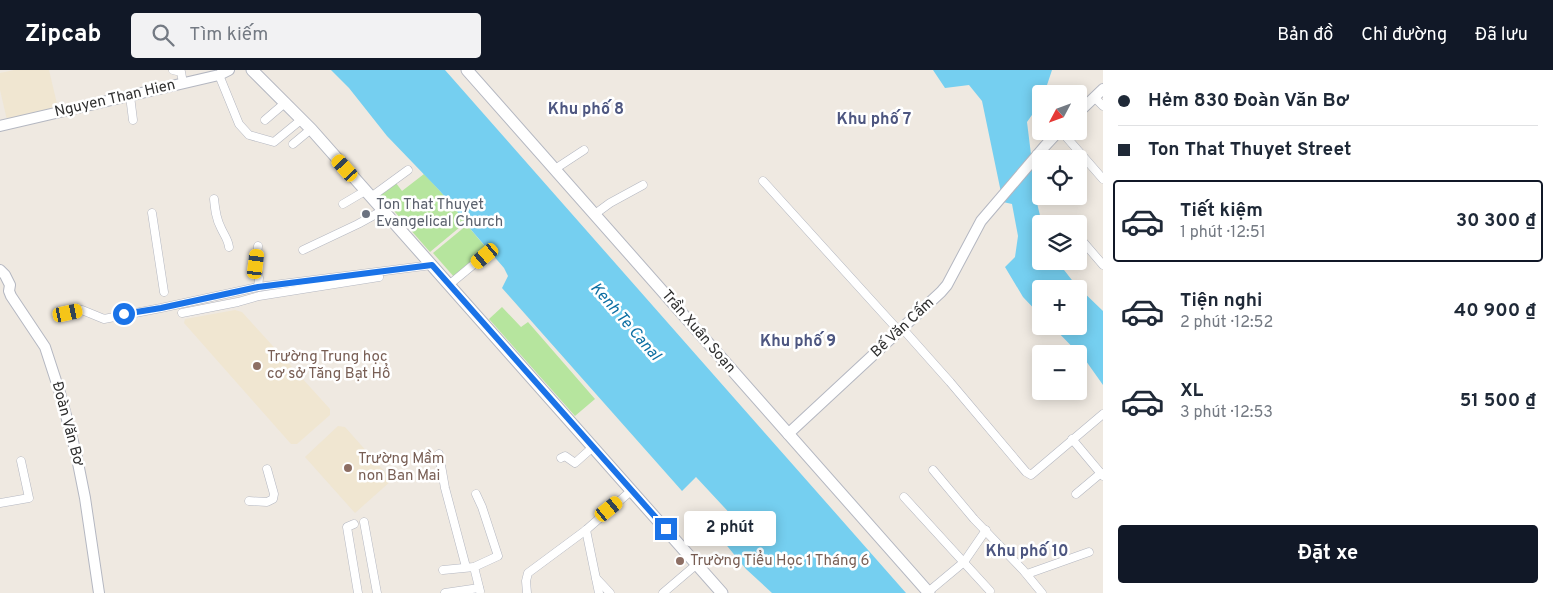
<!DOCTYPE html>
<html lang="vi">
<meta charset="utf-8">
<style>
:root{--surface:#fff;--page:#f2f2f3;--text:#1f2937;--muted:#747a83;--line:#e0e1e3;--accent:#111827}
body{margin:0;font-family:Overpass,sans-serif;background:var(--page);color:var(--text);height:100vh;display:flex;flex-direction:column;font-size:19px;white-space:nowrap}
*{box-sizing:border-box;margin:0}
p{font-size:16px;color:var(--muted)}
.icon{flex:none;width:28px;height:28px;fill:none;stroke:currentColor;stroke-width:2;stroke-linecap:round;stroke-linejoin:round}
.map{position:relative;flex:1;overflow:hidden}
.details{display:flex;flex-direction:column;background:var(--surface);width:450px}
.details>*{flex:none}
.hud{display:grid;align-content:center;height:110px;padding:0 15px;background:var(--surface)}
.needle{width:32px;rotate:229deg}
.tools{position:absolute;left:1032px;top:15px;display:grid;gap:10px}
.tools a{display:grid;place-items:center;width:55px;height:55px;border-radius:5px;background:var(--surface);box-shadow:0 2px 12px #0003;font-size:25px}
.end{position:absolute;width:22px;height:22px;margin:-11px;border:6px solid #1a73e8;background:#fff;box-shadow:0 0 0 2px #fff}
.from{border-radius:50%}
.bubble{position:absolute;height:35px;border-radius:5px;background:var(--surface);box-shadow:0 2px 12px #0003;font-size:16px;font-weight:700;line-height:35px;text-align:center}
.car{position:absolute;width:15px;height:30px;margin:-15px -8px;border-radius:6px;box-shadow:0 0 4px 1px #0007;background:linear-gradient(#f5c518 24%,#345 0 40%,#f5c518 0 76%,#345 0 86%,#f5c518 0)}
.hud b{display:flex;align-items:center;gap:18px;height:48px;font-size:19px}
.hud b+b{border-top:1px solid var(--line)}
.hud i{width:12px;height:12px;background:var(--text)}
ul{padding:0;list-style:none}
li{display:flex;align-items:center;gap:15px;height:82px;margin:0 10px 8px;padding:0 5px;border:2px solid transparent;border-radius:5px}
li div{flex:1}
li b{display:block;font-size:19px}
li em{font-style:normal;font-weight:700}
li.selected{border-color:var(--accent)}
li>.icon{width:45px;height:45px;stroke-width:1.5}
.cta{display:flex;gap:10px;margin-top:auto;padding:10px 15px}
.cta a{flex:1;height:58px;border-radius:5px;background:var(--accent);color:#fff;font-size:20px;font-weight:700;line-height:58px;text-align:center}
header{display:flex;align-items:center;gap:30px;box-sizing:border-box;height:70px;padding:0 25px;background:var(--accent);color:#fff}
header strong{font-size:24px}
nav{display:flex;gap:28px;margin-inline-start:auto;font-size:18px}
.search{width:350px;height:45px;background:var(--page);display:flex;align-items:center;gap:12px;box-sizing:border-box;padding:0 18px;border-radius:5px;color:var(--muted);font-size:19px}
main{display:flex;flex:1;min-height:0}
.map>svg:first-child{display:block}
.education{fill:#f0e6d1}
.green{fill:#b6e59e}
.water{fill:#75cff0}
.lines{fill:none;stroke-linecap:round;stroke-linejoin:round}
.minor-casing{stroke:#b4b7c1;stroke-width:9}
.tertiary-casing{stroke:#b4b7c1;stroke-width:12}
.secondary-casing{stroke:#b4b7c1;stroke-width:13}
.minor{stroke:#fff;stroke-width:8}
.tertiary{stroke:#fff;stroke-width:10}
.secondary{stroke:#fff;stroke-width:11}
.route{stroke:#1a73e8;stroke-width:6}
.worship-dot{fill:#6b7280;stroke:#fff;stroke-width:2}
.education-dot{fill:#8d6e63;stroke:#fff;stroke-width:2}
.labels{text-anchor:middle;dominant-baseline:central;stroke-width:5;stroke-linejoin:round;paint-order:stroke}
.street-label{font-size:15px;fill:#2e2e2e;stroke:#fff}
.worship-label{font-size:15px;fill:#5b616d;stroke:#fff;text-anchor:start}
.education-label{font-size:15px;fill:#785e54;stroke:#fff;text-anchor:start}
.neighbourhood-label{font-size:16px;font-weight:bold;fill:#4d5680;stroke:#fff}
.water-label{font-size:16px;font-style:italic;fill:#0d6fa3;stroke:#fff}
</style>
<header>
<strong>Zipcab</strong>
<div class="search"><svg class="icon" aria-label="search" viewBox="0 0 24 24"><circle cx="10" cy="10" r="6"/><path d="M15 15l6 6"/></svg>Tìm kiếm</div>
<nav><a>Bản đồ</a><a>Chỉ đường</a><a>Đã lưu</a></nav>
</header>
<main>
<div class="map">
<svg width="1103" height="523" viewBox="0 0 1103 523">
<rect width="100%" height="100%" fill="#efe9e1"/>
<g class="education">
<polygon points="14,0 49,0 58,38 7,50 0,20 0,3"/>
<polygon points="235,240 242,242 330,339 330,345 297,374 291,374 184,253 185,249"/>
<polygon points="338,356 345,357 392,410 355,443 305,387"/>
</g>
<g class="green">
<polygon points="424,104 441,122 466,152 430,182 380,125 396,113 402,121"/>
<polygon points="467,155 488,180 455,208 433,183"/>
<polygon points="502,237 521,257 528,252 595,329 575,346 489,249"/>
</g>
<g class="water">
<polygon points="331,0 445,0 906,523 772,523 746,499 719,466 736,450 696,407 682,421 502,218 508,206 504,198 467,155 466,152 440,121 387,66 349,18"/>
<polygon points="933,0 1052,0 1044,24 1041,24 1039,35 1027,52 1037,133 1042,154 1041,191 1057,191 1075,214 1103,241 1103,315 1086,291 1052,256 1079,256 1079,219 1041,219 1041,246 1023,227 1005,197 1015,187 1018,166 1012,134 1003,132 982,31 969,15 945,18"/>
</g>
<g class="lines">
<defs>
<g id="minor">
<polyline points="173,0 181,2 183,13"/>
<polyline points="219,5 239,54 249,65 274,72 302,49"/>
<polyline points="130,26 133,50"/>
<polyline points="1094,27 1103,36"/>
<polyline points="265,50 286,32"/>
<polyline points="1061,61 1103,109"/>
<polyline points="293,74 311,59"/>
<polyline points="555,99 584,80"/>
<polyline points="763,111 899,261"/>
<polyline points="371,127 408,100"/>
<path d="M214 129C215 139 216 149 221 158 224 165 228 169 229 177"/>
<polyline points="343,134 365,121"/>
<polyline points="152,143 164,222"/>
<polyline points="595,144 610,133 643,115"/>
<polyline points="1079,167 1103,195"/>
<polyline points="303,180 358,154 378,143 382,140"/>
<polyline points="450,214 485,185"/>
<polyline points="258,217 259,208 256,194 258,176"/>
<polyline points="68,243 82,240 104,249 161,238 258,217 432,195"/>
<polyline points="182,243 238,232 259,226 379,207"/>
<polyline points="902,258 950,312 1026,402 1031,405 1103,344"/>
<polyline points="1072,369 1103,406"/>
<polyline points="439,384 445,418 466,497"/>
<polyline points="561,388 565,386 575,393 593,377"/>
<polyline points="933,400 974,449 1023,500 1042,523"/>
<polyline points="1076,424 1101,403"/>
<polyline points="904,427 990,521"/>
<polyline points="249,431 267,432 273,429 274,424 267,399"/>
<polyline points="0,433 29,428 21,391"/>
<polyline points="364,452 377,523"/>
<polyline points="354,454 347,457 358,523"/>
<polyline points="586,460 599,523"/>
<polyline points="474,497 480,521"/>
<polyline points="443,500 474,497 498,486 482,437 476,424"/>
<polyline points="1027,504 1089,482"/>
<polyline points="596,508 610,523"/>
<polyline points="928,522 964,492 986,460"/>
<polyline points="445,523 479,518"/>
<polyline points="527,523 526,511 528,503 586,460 632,420"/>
<polyline points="663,523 697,494"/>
</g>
<g id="tertiary">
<polyline points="1079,42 1103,19"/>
<polyline points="0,56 219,5 229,0"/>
<polyline points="0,200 5,205 10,215 9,221 11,226 45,277 60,323 76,383 85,428 99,523"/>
<polyline points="788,364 941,222 947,215 981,151 1045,76 1059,61"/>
</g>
<g id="secondary">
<polyline points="252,0 311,59 722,523"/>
<polyline points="467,0 929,523"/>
</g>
</defs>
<use href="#minor" class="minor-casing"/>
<use href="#tertiary" class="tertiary-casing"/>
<use href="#secondary" class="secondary-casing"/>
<use href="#minor" class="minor"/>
<use href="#tertiary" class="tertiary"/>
<use href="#secondary" class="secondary"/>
</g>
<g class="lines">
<polyline class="route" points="124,244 161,238 258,217 432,195 666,459"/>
</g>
<circle class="worship-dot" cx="366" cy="144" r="5"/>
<g class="education-dot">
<circle cx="257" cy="296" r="5"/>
<circle cx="348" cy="398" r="5"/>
<circle cx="680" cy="491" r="5"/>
</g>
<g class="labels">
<g class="street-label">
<text transform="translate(115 29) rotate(-13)">Nguyen Than Hien</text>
<text transform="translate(903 258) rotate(-43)">Bế Văn Cấm</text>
<text transform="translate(698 262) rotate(49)">Trần Xuân Soạn</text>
<text transform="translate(67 354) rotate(75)">Đoàn Văn Bơ</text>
</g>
<g class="worship-label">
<text x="376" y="135">Ton That Thuyet<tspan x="376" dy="17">Evangelical Church</tspan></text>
</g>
<g class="education-label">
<text x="267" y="287">Trường Trung học<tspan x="267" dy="17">cơ sở Tăng Bạt Hổ</tspan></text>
<text x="358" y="389">Trường Mầm<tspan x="358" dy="17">non Ban Mai</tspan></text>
<text x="690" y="491">Trường Tiểu Học 1 Tháng 6</text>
</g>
<g class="neighbourhood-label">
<text x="586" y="40">Khu phố 8</text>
<text x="874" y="50">Khu phố 7</text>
<text x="798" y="272">Khu phố 9</text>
<text x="1027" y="482">Khu phố 10</text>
</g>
<g class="water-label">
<text transform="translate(625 252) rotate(49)">Kenh Te Canal</text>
</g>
</g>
</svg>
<div class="tools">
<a><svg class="needle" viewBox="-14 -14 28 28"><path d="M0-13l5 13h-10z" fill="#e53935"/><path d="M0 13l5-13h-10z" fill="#747a83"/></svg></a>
<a><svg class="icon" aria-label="locate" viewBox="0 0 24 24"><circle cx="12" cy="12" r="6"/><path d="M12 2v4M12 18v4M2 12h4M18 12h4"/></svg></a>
<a><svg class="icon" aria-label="layers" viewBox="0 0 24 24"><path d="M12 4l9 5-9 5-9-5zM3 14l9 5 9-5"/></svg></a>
<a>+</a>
<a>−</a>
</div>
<i class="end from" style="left:124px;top:244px"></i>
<i class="end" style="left:666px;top:459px"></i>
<div class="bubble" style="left:684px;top:441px;width:92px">2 phút</div>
<i class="car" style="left:345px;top:98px;rotate:318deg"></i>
<i class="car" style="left:485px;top:186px;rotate:230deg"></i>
<i class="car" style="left:256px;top:194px;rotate:7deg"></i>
<i class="car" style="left:68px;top:243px;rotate:78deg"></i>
<i class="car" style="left:609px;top:439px;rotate:51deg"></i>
</div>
<section class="details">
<div class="hud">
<b><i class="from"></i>Hẻm 830 Đoàn Văn Bơ</b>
<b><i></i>Ton That Thuyet Street</b>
</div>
<ul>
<li class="selected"><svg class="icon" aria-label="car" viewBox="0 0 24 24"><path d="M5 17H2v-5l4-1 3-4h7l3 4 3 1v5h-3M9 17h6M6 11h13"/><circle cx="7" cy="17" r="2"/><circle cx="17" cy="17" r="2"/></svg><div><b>Tiết kiệm</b><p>1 phút · 12:51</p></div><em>30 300 ₫</em></li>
<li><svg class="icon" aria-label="car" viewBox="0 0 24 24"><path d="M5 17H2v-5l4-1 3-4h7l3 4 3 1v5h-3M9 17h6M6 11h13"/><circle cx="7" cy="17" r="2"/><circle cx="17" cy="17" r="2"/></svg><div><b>Tiện nghi</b><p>2 phút · 12:52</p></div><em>40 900 ₫</em></li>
<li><svg class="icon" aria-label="car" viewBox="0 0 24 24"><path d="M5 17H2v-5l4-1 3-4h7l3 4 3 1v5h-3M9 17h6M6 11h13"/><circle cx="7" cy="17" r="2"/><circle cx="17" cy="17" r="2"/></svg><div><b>XL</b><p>3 phút · 12:53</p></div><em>51 500 ₫</em></li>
</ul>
<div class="cta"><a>Đặt xe</a></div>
</section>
</main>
